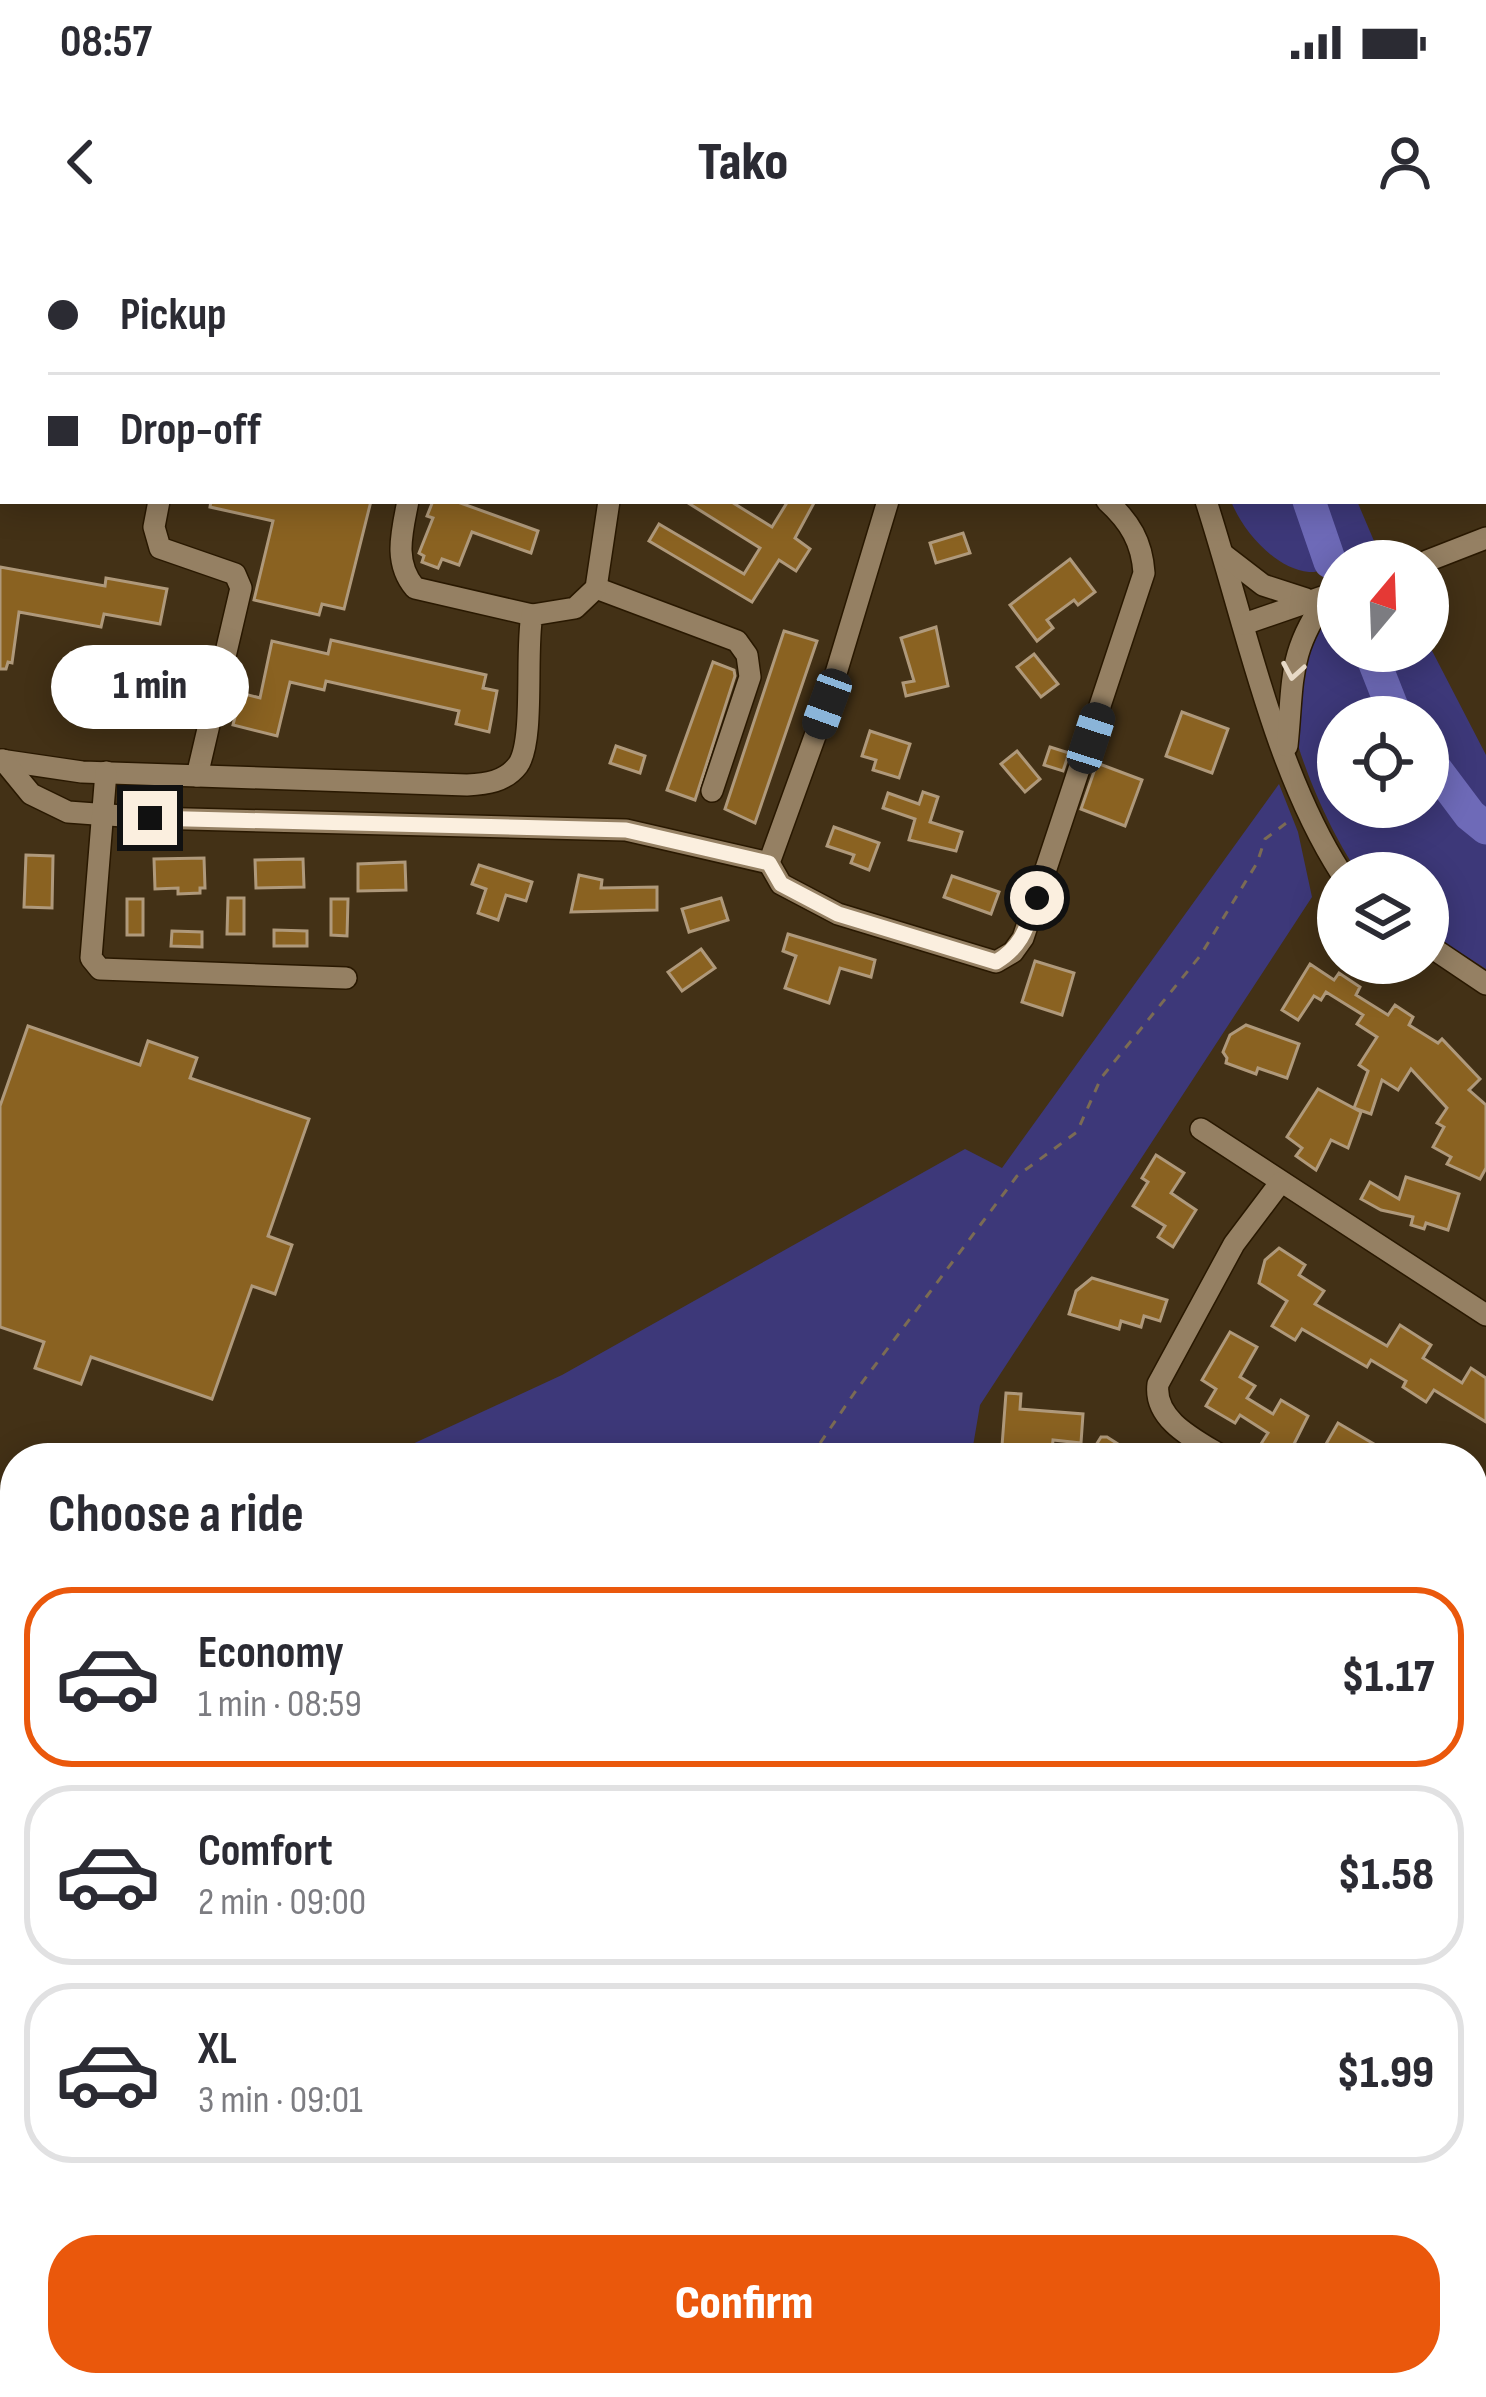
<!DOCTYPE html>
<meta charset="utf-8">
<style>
:root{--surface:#fff;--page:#f2f2f3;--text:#2b2b33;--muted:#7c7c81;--line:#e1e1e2;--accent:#ea580c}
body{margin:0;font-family:"Sofia Sans Condensed",sans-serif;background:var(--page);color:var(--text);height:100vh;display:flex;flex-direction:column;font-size:45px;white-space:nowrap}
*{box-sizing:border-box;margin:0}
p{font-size:39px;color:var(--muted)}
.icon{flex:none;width:66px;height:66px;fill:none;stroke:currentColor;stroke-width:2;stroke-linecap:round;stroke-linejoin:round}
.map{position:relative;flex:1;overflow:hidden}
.panel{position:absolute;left:0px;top:1203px;width:1488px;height:954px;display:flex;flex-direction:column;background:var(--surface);border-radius:48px 48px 0 0;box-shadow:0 6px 30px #0003}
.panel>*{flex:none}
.guide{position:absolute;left:0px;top:0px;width:1488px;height:264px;box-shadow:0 6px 30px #0003;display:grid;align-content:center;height:264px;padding:0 48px;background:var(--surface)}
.needle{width:78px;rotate:19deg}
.buttons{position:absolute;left:1317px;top:300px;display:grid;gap:24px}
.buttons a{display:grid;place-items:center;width:132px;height:132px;border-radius:50%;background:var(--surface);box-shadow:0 6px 30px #0003;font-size:60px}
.end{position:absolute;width:54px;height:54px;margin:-27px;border:15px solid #fbefdf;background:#111;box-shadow:0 0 0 6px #111}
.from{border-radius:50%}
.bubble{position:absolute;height:84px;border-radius:42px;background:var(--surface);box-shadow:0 6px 30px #0003;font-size:39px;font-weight:800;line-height:84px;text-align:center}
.car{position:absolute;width:36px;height:72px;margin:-36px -18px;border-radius:15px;box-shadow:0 0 9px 3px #0007;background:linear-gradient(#222 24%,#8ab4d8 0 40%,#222 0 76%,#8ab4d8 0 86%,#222 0)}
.guide b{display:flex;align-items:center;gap:42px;height:114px;font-size:45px}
.guide b+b{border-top:3px solid var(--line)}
.guide i{width:30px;height:30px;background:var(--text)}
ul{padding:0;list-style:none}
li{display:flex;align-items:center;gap:36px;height:180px;margin:0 24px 18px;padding:0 24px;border:6px solid var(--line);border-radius:48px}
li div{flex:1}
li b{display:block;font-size:45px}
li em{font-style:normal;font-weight:800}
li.selected{border-color:var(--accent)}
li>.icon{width:108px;height:108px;stroke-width:1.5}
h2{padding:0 48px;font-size:54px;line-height:144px}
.button{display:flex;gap:24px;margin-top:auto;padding:24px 48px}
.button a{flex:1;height:138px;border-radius:48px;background:var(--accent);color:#fff;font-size:48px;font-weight:800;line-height:138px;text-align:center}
.status{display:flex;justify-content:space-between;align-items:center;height:84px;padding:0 60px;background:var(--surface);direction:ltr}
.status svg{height:33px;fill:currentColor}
header{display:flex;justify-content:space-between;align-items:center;height:156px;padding:0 48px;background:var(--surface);font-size:54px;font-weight:800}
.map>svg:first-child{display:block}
.green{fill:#3d3879;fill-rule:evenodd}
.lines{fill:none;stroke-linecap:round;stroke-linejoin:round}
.river{stroke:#6e6ab8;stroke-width:33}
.building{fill:#8a6221;stroke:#af997b;stroke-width:3}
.minor-casing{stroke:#291800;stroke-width:24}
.path{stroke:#7b6b54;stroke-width:3;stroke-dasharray:9 9;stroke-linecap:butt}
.minor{stroke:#958063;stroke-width:21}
.oneway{stroke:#e7d9c6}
.route{stroke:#fbefdf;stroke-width:15}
</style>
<div class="status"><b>08:57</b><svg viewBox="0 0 49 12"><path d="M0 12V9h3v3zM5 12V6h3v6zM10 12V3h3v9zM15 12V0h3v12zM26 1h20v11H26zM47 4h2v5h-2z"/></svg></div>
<header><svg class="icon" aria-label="back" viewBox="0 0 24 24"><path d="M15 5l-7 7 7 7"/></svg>Tako<svg class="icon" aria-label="person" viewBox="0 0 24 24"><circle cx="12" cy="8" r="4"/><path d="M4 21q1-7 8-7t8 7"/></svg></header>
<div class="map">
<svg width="1486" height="2157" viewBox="0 0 1486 2157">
<rect width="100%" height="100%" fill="#433116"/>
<g class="green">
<path d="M1231 261H1357L1380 315 1338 321V325C1330 327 1317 333 1309 332 1275 329 1242 290 1231 261Z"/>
<path d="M1338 352V411H1428V403L1486 515V729L1428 692V633H1359C1333 600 1279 484 1291 443 1300 412 1323 380 1338 352ZM1338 477H1428V567H1338Z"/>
<polygon points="1279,544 1298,592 1312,657 980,1165 971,1218 382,1218 562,1135 965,909 1002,928"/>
<polygon points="15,1388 15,1495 0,1490 0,1395"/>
<polygon points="1473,1404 1486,1413 1486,1936 1473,1944"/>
<polygon points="688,2142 739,2142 737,2157 689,2157"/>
</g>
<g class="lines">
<g class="river">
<polyline points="1219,0 1220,3"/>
<polyline points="1309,261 1330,322"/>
<polyline points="1370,411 1396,477"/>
<polyline points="1428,519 1470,575 1486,588"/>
</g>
</g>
<g class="building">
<polygon points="211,261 371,261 344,369 322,364 319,375 254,360 273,281 210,267"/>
<polygon points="433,261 455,261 538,291 531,313 472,292 459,325 442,319 438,328 422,322 424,316 419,313 433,278 427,276"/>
<polygon points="685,261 730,261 772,287 788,261 815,261 795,298 810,309 796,331 779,320 752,362 649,301 659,284 744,334 760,308"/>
<polygon points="963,293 970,313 936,323 930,303"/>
<polygon points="1070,319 1095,352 1078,365 1074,360 1047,380 1053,388 1037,401 1010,365"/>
<polygon points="0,327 105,346 106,338 167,349 160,384 104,374 101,387 19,372 12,423 8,422 6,429 0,429"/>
<polygon points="936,387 948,446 906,456 903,443 914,441 901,398"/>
<polygon points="784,391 817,401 755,583 725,569"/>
<polygon points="331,400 486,435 483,448 497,451 489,492 456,484 459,471 326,441 324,450 290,442 277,496 233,485 241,453 260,458 272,401 328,414"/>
<polygon points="71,413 204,441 196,476 64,448"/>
<polygon points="1034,414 1058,444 1041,457 1017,427"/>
<polygon points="713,422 734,430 735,436 695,560 667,550"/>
<polygon points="1182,472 1228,489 1212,533 1166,516"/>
<polygon points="870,491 910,504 899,538 873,530 876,520 862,516"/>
<polygon points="616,506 645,516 640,533 610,523"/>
<polygon points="1050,507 1069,513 1063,531 1044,525"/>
<polygon points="1017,511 1040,539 1025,552 1001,524"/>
<polygon points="1097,523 1142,540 1125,586 1081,569"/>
<polygon points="923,552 938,557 930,582 962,592 956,611 909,600 915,579 883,568 888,553 919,564"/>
<polygon points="834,587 879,603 869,630 851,623 854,615 827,606"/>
<polygon points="26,615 53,616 52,668 24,667"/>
<polygon points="204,618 205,648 200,648 200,653 178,654 178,648 155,649 154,619"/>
<polygon points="303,619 304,647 256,648 255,620"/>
<polygon points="405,622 406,650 358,651 358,624"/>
<polygon points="479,625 532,642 526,661 506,655 498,680 478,673 486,649 472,644"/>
<polygon points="579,635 602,640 601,648 657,647 657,670 571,672"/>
<polygon points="952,636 999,652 991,674 944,657"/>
<polygon points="228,658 244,658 244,694 227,694"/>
<polygon points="721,658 728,680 689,692 682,669"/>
<rect x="127" y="659" width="16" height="36"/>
<polygon points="331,659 348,659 347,696 331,695"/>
<polygon points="274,690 307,691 307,706 274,706"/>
<polygon points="172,691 202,692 202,707 171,706"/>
<polygon points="788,694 875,720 871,737 840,728 829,763 785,748 796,716 783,711"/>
<polygon points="701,709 715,728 682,751 668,732"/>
<polygon points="1035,721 1074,733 1062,775 1022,762"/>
<polygon points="1310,724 1334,740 1339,733 1360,747 1356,755 1388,775 1395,765 1413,777 1409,785 1438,803 1442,799 1480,839 1469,850 1486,865 1486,928 1480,939 1447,924 1451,917 1433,907 1444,887 1437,883 1447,868 1411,829 1398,850 1382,840 1371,874 1354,868 1368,831 1359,825 1377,797 1357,784 1363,775 1326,752 1321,760 1314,756 1298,780 1282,770"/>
<polygon points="1246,785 1299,804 1287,838 1258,828 1256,834 1226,823 1227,818 1223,812 1230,795"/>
<polygon points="28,786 140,825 148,801 197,818 190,838 309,879 268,996 292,1005 275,1054 252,1046 212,1159 91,1117 81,1144 35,1128 44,1102 0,1087 0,866"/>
<polygon points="1318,849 1361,872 1348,908 1331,900 1316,930 1296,916 1302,908 1287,897"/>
<polygon points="1156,915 1184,933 1171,953 1196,970 1173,1007 1158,997 1165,986 1133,966 1148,942 1142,938"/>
<polygon points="1406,937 1459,954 1448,990 1426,983 1424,989 1411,985 1413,977 1381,970 1361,959 1370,942 1399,959"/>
<polygon points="1279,1008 1305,1025 1299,1035 1324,1051 1315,1064 1387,1106 1400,1085 1431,1105 1423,1118 1462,1143 1471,1128 1486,1138 1486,1182 1434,1150 1426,1162 1403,1147 1406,1141 1371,1120 1367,1127 1302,1089 1295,1100 1272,1086 1287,1061 1259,1043 1265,1020"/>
<polygon points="1092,1038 1167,1060 1160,1081 1144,1076 1141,1087 1121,1081 1119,1089 1069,1074 1076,1051"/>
<polygon points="1230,1092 1257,1107 1240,1137 1255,1146 1247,1158 1273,1174 1281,1160 1308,1176 1294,1204 1315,1218 1275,1218 1259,1207 1268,1193 1240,1175 1235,1183 1206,1166 1216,1149 1202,1140"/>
<polygon points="1006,1153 1021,1154 1020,1169 1083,1174 1081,1203 1053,1200 1052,1210 1002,1206"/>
<polygon points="1338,1183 1398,1218 1318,1218"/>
<polygon points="1101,1197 1107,1197 1140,1218 1088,1218"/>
<polygon points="0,1657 15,1681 15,1691 0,1700"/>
<polygon points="12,1732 15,1769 0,1803 0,1769"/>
<rect x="0" y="1955" width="15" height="33"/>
<polygon points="0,2118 15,2118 15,2142 54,2142 54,2157 0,2157"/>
<polygon points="1432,2142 1456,2142 1450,2157 1425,2157"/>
</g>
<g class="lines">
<defs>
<g id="minor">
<polyline points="1121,0 1122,3"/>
<polyline points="1385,0 1386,3"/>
<polyline points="172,3 177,0"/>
<polyline points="670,3 671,0"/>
<polyline points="0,86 3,85"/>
<polyline points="159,261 154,287 160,308 235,334 241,348 197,536"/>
<path d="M408 261C402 292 393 322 415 348L532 375"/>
<path d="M888 261 827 463 769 623 781 644 838 674 996 722 1013 712 1023 698 1144 333C1142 302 1130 282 1107 261"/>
<path d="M1206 261C1245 381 1273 527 1341 633"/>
<polyline points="1224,315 1263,345 1306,359"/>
<polyline points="1427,321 1486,298"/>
<polyline points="596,348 737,401 747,415 750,437 712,551"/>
<polyline points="1244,384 1334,353"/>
<path d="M1287 506C1294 438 1287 413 1329 354"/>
<path d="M0 520 82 532 467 545C486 544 505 542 518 525 535 501 525 410 532 375L575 368 596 348 609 261"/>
<polyline points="3,520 31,554 68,572 150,578 626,590 769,623"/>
<polyline points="106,532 91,718 100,729 346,738"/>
<polyline points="1428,705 1486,744"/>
<polyline points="1201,889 1486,1075"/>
<path d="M1225 1218C1198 1201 1153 1181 1158 1144L1234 1004 1280 943"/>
<polyline points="1473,1380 1486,1388"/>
<polyline points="0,1829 15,1834"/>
<polyline points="0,2062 15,2062"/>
<polyline points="401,2142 401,2157"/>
<polyline points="527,2142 528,2157"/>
<polyline points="1193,2142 1232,2157"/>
<polyline points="665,2157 667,2142"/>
<polyline points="877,2157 883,2142"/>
</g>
</defs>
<use href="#minor" class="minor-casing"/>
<g class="path">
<polyline points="810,1218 855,1152 1017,936 1077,892 1101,838 1200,716 1257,623 1265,599 1289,581"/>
<polyline points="1473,1900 1486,1903"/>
<polyline points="685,2154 701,2153 722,2142"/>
</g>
<use href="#minor" class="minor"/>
</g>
<defs><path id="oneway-chevron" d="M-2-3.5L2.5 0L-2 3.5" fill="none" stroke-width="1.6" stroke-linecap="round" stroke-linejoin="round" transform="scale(3)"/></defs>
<use class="oneway" href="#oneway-chevron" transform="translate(1293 431) rotate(100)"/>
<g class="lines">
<path class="route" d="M150 578 626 590 769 623 781 644 838 674 996 722C1023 706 1027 686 1037 658"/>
</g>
</svg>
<div class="buttons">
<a><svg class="needle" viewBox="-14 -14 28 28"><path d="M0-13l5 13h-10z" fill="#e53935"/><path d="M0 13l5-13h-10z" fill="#7c7c81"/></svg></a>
<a><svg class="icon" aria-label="locate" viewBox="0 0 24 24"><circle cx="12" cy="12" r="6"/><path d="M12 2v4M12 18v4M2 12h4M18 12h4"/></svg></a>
<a><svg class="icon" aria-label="layers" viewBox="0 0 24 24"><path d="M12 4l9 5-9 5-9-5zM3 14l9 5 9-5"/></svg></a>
</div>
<i class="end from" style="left:1037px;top:658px"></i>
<i class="end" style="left:150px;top:578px"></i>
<div class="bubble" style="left:51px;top:405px;width:198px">1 min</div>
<i class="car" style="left:827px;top:464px;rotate:200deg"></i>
<i class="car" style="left:1091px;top:498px;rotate:18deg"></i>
<div class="guide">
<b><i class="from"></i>Pickup</b>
<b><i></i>Drop-off</b>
</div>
<section class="panel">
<h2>Choose a ride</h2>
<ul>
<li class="selected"><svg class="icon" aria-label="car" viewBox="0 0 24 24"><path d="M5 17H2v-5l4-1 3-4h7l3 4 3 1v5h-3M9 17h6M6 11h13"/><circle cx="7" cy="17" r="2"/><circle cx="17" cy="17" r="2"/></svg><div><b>Economy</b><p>1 min · 08:59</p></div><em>$1.17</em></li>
<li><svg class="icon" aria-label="car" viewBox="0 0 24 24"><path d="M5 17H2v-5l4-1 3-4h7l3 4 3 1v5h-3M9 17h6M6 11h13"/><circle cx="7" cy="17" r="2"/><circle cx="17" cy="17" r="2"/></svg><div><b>Comfort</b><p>2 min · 09:00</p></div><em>$1.58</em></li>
<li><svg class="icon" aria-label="car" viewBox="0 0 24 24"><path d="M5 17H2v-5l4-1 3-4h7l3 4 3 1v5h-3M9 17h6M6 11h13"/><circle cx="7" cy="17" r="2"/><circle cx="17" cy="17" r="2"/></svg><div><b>XL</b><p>3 min · 09:01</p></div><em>$1.99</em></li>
</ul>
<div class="button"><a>Confirm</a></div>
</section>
</div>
